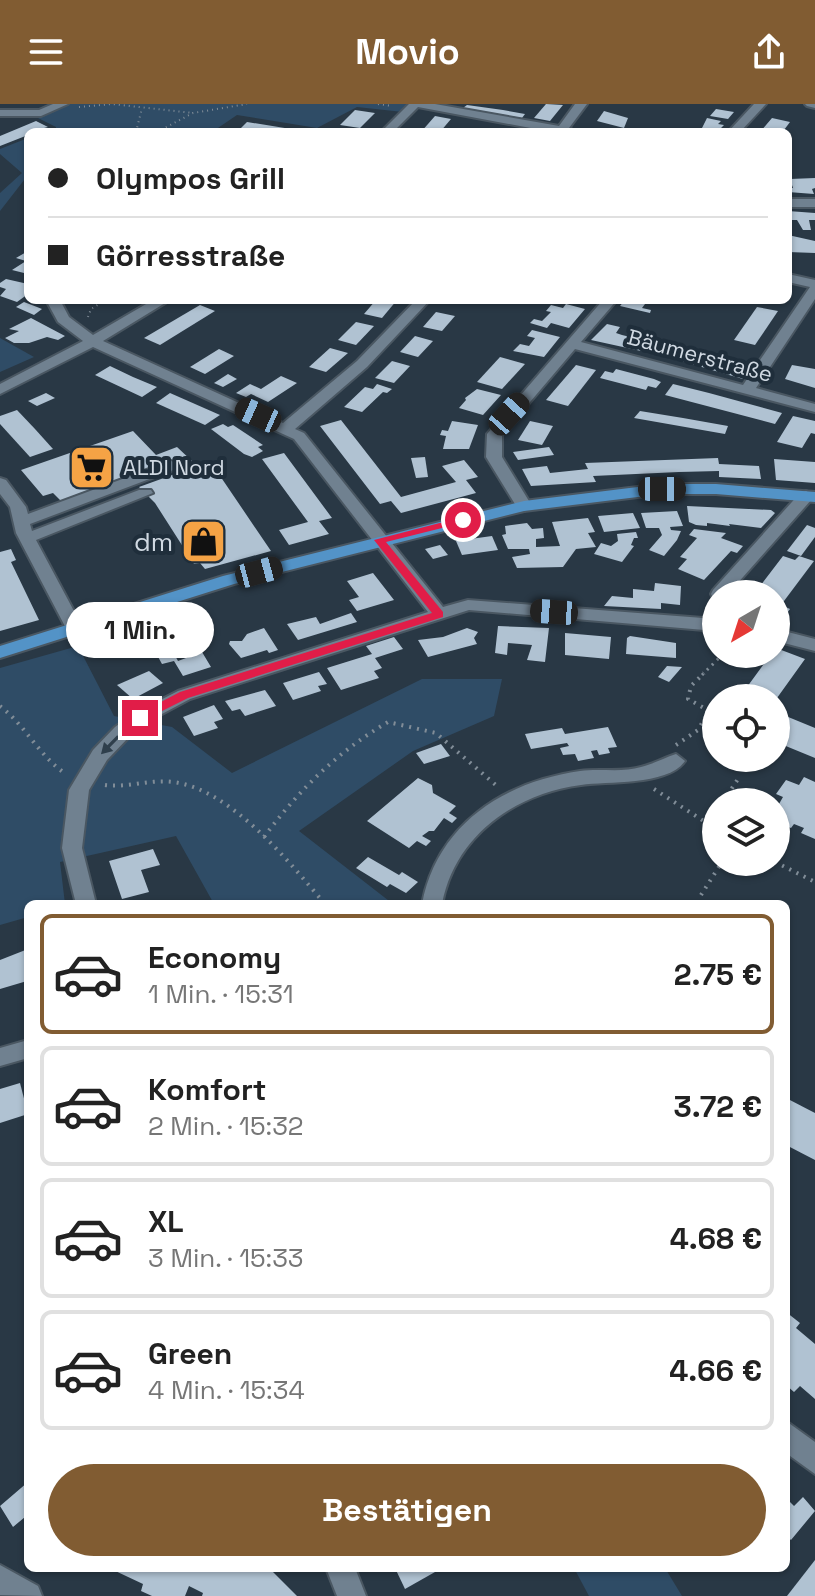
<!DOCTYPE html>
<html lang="de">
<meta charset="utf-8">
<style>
:root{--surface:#fff;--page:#f6f6f6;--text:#222;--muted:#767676;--line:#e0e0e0;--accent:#815c32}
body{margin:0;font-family:"Space Grotesk",sans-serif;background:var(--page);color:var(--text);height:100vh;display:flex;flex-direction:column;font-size:30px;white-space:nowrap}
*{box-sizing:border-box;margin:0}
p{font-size:26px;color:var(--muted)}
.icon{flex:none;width:44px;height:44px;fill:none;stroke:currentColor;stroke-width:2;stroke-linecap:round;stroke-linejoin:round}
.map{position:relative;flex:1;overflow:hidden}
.details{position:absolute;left:24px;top:796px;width:766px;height:672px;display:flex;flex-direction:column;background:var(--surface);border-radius:12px;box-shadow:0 2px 6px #0004}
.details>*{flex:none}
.hud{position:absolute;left:24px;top:24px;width:768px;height:176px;border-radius:12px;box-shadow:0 2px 6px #0004;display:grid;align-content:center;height:176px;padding:0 24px;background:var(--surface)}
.needle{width:52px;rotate:219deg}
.controls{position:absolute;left:702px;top:476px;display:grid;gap:16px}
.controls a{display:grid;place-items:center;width:88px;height:88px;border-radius:50%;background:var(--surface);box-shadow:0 2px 6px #0004;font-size:40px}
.end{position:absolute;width:36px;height:36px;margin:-18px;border:10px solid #e11d48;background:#fff;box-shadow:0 0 0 4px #fff}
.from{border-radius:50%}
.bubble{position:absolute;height:56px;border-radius:28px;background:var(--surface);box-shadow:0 2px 6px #0004;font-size:26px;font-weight:700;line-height:56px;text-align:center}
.car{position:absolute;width:24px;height:48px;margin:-24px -12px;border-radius:10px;box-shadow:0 0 6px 2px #0007;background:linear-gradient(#222 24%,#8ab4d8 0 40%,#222 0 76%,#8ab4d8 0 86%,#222 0)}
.hud b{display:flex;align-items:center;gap:28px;height:76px;font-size:30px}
.hud b+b{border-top:2px solid var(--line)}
.hud i{width:20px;height:20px;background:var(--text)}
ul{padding:14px 0 0;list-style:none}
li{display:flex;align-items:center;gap:24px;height:120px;margin:0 16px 12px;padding:0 8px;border:4px solid var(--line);border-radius:12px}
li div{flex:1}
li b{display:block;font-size:30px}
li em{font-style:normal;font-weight:700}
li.active{border-color:var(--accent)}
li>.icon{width:72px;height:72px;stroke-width:1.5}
.action{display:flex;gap:16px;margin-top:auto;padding:16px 24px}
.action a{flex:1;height:92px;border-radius:48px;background:var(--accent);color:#fff;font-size:32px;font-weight:700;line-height:92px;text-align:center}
header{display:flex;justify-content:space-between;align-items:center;height:104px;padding:0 24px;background:var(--accent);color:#fff;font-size:36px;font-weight:700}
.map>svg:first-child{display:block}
.green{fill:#2f4c66}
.building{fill:#b0c2d2}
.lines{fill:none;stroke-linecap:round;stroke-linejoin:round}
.minor-casing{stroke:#4a5762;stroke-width:4}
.major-casing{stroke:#4a5762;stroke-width:4}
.path-far2{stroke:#818d98;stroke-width:2;stroke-dasharray:1 4;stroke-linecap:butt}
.path-far1{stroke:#818d98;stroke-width:3;stroke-dasharray:2 5;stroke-linecap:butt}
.path{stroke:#818d98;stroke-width:4;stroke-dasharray:2 6;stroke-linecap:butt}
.minor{fill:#708190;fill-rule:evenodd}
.major{fill:#5393c7;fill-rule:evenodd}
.oneway{fill:#2f3f4c}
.route{fill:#e11d48}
.labels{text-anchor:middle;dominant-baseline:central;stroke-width:8;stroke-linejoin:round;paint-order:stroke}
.far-street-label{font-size:22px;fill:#d0d9e2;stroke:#1f2e3b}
.far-poi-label{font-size:22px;fill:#d0d9e2;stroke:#1f2e3b;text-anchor:start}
.poi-label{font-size:26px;fill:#d0d9e2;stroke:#1f2e3b;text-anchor:end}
</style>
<header><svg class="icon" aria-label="menu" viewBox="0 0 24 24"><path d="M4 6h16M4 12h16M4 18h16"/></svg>Movio<svg class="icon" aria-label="share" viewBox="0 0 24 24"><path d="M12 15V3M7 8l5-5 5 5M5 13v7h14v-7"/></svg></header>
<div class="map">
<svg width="815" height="1492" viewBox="0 0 815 1492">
<rect width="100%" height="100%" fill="#293845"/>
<g class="green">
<polygon points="67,0 411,0 403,8 357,3 317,24 237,11 212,28 56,28 56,23 38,14"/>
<polygon points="28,34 28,71 0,107 0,89 22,69 0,50 0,45"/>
<polygon points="0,234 34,253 0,268"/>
<polygon points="78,542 114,612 172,623 232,669 422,575 502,575 494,612 413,647 299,727 393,800 214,800 176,732 60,758 65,800 28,800 28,813 0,821 0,564"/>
<polygon points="574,1464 665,1464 682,1492 589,1492"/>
</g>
<g class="building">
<polygon points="546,0 563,1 550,17 534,14"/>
<polygon points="467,1 503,6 525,10 522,14 463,4"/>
<polygon points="716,5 734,8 728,15 710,12"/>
<polygon points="355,6 375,9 360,24 340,21"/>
<polygon points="604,7 628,14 624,24 597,17"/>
<polygon points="435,12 451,15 440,28 421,28"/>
<polygon points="707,14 721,17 718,20 724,21 717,28 694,28 702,24"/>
<polygon points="772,14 790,18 784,26 775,24 772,28 760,28"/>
<polygon points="36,17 48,23 28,28 28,31 0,42 0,32"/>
<polygon points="247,18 297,26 297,28 226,28 231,24 239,26"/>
<polygon points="815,74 815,84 812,85 814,90 788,88 788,84 793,84 790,75"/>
<polygon points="788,107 815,109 815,116 809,116 811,126 803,126 797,116 788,116"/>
<polygon points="788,131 815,137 815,149 788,148"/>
<polygon points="28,147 28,170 12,166 26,157 16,154"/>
<polygon points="6,175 28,180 24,186 28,190 17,198 0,192 6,185 0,183 0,179"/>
<polygon points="376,196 397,196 382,214 364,210"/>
<polygon points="625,196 648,196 642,204 651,206 650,209 620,202"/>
<polygon points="24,198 37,203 42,205 34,211 16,203"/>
<polygon points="566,200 585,205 569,224 551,219 547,224 530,219 534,215 542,217 551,208 546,207 551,201 563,204"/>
<polygon points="200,201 215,207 160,241 144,234"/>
<polygon points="757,203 778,207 755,241 734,236"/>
<polygon points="436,208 455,212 442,227 423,223"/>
<polygon points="31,214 65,232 58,236 47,233 29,239 14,239 5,234 19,227 9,225"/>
<polygon points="356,218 374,222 356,241 338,236"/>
<polygon points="607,220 620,223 616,229 622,231 750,262 743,275 664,252 591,236"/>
<polygon points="532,226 560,233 544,253 513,247 520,240 529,242 535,234 527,232"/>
<polygon points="415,232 433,237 418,253 400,248"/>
<polygon points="330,244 348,249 326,268 309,263"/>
<polygon points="219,245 234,252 205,270 190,263"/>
<polygon points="500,253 525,260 502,285 477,278"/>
<polygon points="392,257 410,262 394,279 375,274"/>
<polygon points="576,261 596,266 568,302 546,296"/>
<polygon points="792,261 815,265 815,284 785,275"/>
<polygon points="110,262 133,273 157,283 142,293 95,271"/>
<polygon points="616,265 654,275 661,278 656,284 648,282 646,286 600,274 605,267 613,269"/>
<polygon points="228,270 237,275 223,283 214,279"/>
<polygon points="281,272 297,279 268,298 251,290 246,293 236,289 250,280 261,285"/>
<polygon points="377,280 392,285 387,289 383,288 362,308 344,303 365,283 373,285"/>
<polygon points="673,280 709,289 782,309 775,320 665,291"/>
<polygon points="477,285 501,291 483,311 459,304 466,296 465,294"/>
<polygon points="46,289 55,294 37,302 28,297"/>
<polygon points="170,289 220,311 205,321 156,299"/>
<polygon points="17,306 35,325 53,345 30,353 0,320 0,312"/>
<polygon points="640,307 683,314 728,322 725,330 634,314"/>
<polygon points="793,312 815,317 815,330 811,329 802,344 777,338"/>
<polygon points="341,316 401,393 456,378 442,362 464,356 478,373 466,376 476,389 401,409 391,397 380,400 320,322"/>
<polygon points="452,317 478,321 469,345 443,345 446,332 440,331 442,326 448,327"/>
<polygon points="530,317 553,322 542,341 518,336"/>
<polygon points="223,320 228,323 233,321 263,341 258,343 263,347 252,353 244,350 211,325"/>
<polygon points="133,327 156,351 177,343 193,358 174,365 168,359 61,397 53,389 43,392 21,366"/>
<polygon points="549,343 554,351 518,356 513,348"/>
<polygon points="284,349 332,414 319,417 329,430 289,441 279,426 308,418 262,355"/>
<polygon points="425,353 428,373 416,374 411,354"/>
<polygon points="718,354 719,360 759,362 761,375 719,373 719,367 679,368 593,372 596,378 531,382 522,365 547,362 550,369 588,365 585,359"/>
<polygon points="774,355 815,358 815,379 776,376"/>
<polygon points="208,358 214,363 271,447 205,465 200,459 194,460 155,399 139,383"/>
<polygon points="687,402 771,406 775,409 761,424 729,420 730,422 707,419 707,422 696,421 689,418"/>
<polygon points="677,407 683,422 670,423 671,426 681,427 677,436 664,452 649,446 662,431 659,424 646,424 641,409"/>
<polygon points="633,409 640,424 604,428 598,412"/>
<polygon points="588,414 595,428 588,429 596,443 576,445 563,463 517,464 512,453 530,450 529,445 508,445 502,431 506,430 505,422 527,419 532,425 543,424 544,434 536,435 536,443 560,442 552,418"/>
<polygon points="807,421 815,424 815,433 801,452 787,447"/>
<polygon points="694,425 726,429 721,434 743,442 737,449 731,447 704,476 678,465 687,455 680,453 697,434 689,431"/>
<polygon points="636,428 638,434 634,434 631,441 634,442 622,458 594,450 601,439 611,442 618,437 617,430"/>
<polygon points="492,432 498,446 462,451 456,437"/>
<polygon points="440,441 448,451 433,455 425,445"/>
<polygon points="11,445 16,456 11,458 39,516 0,527 0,448"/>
<polygon points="783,452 795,456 799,452 814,457 781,501 790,505 785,512 778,510 776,513 776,490 754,490"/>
<polygon points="373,469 394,496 357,507 349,496 359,493 347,477"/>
<polygon points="655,479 681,482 680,501 661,499 661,505 604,502 612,492 633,494 633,485 654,487"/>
<polygon points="351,509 357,518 298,536 287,520 316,513 320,520"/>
<polygon points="498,522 549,524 545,558 527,556 532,541 508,539 507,551 495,549"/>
<polygon points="264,524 278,546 269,549 267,546 241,554 229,540 230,537 242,537 247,530"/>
<polygon points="467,524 478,528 474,534 477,540 428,553 418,536 443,533"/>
<polygon points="565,529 611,533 609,555 565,551"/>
<polygon points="630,532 676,539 676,554 626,550 627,534"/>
<polygon points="394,533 403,545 375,554 382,564 374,567 379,574 341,586 327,564 372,550 366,542"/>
<polygon points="776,544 805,555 777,594 739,594 771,550 776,550"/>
<polygon points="172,546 178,557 202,548 211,563 183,572 174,557 162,560 157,551"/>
<polygon points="667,562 682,563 669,578 658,573"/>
<polygon points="149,567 163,579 133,595 117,581"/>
<polygon points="319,568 327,580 318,582 321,587 293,596 283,579"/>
<polygon points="265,586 276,602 245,612 240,605 232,607 225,597"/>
<polygon points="214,601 223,615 214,618 218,624 194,632 183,613"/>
<polygon points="776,608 815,624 815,654 776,638"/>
<polygon points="608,623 617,643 608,644 610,649 599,651 597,646 591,647 594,654 578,657 575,650 563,651 560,644 569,642 567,639 531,645 525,630 562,624 565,630"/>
<polygon points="441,640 450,652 424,660 416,649"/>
<polygon points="804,673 815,678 815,735 801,729 804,724 794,720 791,724 776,718 776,698 779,700 783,693 776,690 786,676 799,681"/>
<polygon points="418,674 432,681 433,689 456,702 449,709 457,714 452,719 444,714 434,727 429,727 422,732 431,737 426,742 417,737 409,744 367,717"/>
<polygon points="153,745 160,761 141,766 149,788 122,795 109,757"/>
<polygon points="368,753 399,771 402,768 418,778 406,789 390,780 387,783 356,764"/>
<polygon points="28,845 27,877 0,885 0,856"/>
<polygon points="20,979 28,1010 0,1019 0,985"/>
<polygon points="786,994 815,1009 815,1056 786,1041"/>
<polygon points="786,1208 800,1219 796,1224 815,1240 815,1295 800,1282 794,1288 786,1281"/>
<polygon points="28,1378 28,1418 25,1413 13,1423 0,1402"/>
<polygon points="803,1393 815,1407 791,1436 786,1432 786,1394 794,1402"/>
<polygon points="815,1456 815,1492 787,1492"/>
<polygon points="109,1464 188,1464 196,1467 197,1464 269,1464 297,1492 202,1492 203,1489 189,1482 185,1492 152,1492 141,1487 143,1480"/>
<polygon points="395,1464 434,1464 435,1468 405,1485"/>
</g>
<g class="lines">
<defs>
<g id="minor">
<polygon points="53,0 68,0 41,12 0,12 0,6 39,6"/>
<polygon points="409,0 435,0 559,22 575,0 587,0 569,24 577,28 552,28 418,3 393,28 381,28"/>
<polygon points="754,0 766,0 740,28 728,28"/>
<polygon points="805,0 815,0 815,4 807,2"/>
<rect x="788" y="95" width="27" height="8"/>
<polygon points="788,170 815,176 815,195 756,284 815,300 815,308 575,245 502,331 502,353 532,402 524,407 518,405 486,353 487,330 603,196 617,196 581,238 743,281 810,183 788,178"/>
<polygon points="46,196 60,196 69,213 93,231 153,196 170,196 103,237 283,319 357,257 416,196 430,196 367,263 295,325 304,329 443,503 468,496 716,515 716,527 469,506 190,595 147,618 129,633 107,656 89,686 82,744 96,800 76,800 62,744 69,686 93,646 115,623 133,610 178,587 428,508 294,335 93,243 0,290 0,280 83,237 58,218"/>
<polygon points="171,357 176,359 176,365 30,420 32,427 139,386 151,386 153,389 36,436 83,524 74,530 68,528 16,429 10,403 0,390 0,374 6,376 26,403 28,410"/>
<polygon points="806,387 814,392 812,395 728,490 716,490 716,495 713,494 711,490 713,486 800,389"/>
<polygon points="776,525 815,535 815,547 776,537"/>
<path d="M676 650 685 657C668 682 607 677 581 681 514 690 455 732 442 800H422C437 721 503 678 580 667 600 664 622 669 641 663 653 660 664 654 676 650Z"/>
<polygon points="28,936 28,954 0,962 0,944"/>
<polygon points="786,1317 815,1338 815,1370 786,1349"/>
<polygon points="0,1461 38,1482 42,1492 0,1491"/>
<polygon points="326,1464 355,1464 366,1492 337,1492"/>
</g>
<polygon id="major" points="662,380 716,380 815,388 815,398 716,390 662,390 524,407 234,480 0,554 0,542 223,472 524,397"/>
</defs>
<use href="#minor" class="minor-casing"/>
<use href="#major" class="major-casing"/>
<g class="path-far2">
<polyline points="378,0 392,2"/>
<polyline points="79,3 112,0 193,9"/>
<polyline points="136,28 142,4"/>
<polyline points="157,28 193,9 247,0"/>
<polyline points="88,213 91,205 106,196"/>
</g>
<polyline class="path-far1" points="702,571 723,550"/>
<g class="path">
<path d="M0 602C26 622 39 652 66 670"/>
<polyline points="676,641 698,626 709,607 688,595 691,582 704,569"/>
<path d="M105 681C128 684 150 675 173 678 231 685 289 758 325 800"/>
<polyline points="654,685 716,725"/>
<polyline points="723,698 738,675"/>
<path d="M264 733C299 686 337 648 388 618L436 629 497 682"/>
<polyline points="775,758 815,778"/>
<polyline points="701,791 722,758"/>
</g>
<use href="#minor" class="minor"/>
<use href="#major" class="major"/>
</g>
<defs><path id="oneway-solid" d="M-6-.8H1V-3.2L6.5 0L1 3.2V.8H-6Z" transform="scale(2)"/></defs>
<use class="oneway" href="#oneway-solid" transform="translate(110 641) rotate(134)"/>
<polygon class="route" points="463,413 466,414 466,418 386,438 443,508 443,513 188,594 144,616 136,616 136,611 180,588 432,509 374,436"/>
<defs>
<symbol id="supermarket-square" viewBox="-11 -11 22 22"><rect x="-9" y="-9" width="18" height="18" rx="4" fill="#f5a345" stroke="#1f2e3b"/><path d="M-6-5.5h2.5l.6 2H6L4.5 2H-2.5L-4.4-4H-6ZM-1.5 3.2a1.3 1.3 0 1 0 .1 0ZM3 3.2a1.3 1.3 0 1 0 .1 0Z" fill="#111"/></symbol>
<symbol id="shop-square" viewBox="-11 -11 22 22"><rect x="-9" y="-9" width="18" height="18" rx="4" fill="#f5a345" stroke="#1f2e3b"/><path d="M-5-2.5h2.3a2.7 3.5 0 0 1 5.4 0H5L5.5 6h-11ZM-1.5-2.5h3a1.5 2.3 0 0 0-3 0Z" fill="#111"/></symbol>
</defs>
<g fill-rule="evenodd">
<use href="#supermarket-square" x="66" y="338" width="51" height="51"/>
<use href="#shop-square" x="178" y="412" width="51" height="51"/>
</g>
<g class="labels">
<g class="far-street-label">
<text transform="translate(700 251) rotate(15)">Bäumerstraße</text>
</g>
<g class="far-poi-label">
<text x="123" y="363">ALDI Nord</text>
</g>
<g class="poi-label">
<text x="173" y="438">dm</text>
</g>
</g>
</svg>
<div class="controls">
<a><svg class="needle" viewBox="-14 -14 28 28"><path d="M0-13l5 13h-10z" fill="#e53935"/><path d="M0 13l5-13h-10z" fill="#767676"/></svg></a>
<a><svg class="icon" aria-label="locate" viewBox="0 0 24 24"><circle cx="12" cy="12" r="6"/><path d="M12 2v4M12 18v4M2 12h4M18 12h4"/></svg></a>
<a><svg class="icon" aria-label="layers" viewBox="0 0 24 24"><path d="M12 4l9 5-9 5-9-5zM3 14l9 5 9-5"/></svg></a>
</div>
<i class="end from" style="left:463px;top:416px"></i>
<i class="end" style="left:140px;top:614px"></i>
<div class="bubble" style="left:66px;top:498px;width:148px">1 Min.</div>
<i class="car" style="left:509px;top:310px;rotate:42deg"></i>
<i class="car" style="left:258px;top:311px;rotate:294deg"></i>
<i class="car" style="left:662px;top:385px;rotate:90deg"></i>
<i class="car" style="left:259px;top:468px;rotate:75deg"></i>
<i class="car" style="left:554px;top:508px;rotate:274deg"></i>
<div class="hud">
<b><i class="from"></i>Olympos Grill</b>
<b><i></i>Görresstraße</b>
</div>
<section class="details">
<ul>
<li class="active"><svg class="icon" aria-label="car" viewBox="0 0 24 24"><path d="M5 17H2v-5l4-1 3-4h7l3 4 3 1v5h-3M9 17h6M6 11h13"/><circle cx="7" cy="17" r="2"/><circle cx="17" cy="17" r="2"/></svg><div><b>Economy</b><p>1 Min. · 15:31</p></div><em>2.75 €</em></li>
<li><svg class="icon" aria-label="car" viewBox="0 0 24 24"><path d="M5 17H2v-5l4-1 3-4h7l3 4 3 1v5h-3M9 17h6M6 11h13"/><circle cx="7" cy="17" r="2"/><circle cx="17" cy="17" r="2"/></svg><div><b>Komfort</b><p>2 Min. · 15:32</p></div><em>3.72 €</em></li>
<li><svg class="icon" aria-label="car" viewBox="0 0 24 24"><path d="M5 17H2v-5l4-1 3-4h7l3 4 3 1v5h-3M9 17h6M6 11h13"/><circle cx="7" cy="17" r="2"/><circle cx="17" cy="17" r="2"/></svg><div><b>XL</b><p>3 Min. · 15:33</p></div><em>4.68 €</em></li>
<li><svg class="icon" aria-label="car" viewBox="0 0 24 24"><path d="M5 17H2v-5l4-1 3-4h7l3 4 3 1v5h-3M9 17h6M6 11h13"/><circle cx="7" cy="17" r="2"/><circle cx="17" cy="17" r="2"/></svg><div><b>Green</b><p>4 Min. · 15:34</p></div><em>4.66 €</em></li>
</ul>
<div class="action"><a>Bestätigen</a></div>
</section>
</div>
